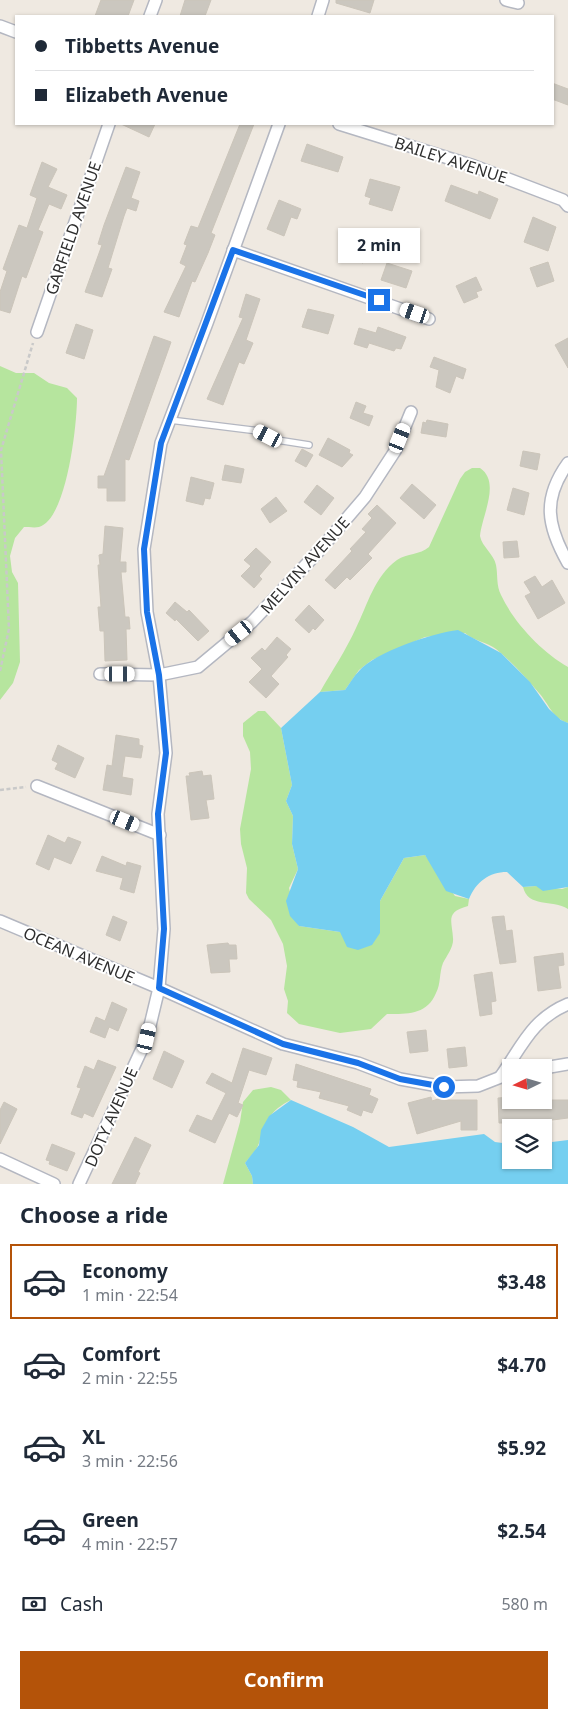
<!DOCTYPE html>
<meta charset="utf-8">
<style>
:root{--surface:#fff;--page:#f6f6f7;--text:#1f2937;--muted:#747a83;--line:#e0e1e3;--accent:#b45309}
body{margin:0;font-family:"Noto Sans",sans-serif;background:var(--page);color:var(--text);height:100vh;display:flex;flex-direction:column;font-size:19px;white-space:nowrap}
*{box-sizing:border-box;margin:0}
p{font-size:16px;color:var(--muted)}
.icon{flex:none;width:28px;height:28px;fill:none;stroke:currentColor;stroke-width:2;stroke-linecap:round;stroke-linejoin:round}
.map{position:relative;height:1184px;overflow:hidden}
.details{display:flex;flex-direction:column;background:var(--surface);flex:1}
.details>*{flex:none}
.guide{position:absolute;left:15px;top:15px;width:539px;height:110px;border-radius:0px;box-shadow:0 1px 4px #0004;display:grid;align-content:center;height:110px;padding:0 20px;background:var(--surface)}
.needle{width:32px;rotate:265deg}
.fabs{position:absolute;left:502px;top:1059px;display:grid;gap:10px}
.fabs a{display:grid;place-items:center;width:50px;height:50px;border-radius:0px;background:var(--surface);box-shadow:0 1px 4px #0004;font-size:25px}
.end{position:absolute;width:22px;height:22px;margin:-11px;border:6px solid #1a73e8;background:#fff;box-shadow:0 0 0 2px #fff}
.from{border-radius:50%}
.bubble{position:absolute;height:35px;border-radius:0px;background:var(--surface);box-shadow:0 1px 4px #0004;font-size:16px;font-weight:700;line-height:35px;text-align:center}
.car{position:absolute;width:15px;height:30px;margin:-15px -8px;border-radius:6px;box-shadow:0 0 4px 1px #0007;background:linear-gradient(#fff 24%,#345 0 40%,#fff 0 76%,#345 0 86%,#fff 0)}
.guide b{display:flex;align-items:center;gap:18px;height:48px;font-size:19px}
.guide b+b{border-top:1px solid var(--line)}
.guide i{width:12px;height:12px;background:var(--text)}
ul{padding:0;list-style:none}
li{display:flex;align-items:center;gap:15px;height:75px;margin:0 10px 8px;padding:0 10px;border:2px solid transparent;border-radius:0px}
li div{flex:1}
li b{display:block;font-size:19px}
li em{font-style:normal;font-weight:700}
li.selected{border-color:var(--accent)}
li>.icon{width:45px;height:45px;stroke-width:1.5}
h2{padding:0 20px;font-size:22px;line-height:60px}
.pay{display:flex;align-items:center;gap:12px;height:55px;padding:0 20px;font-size:19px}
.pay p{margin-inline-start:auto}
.cta{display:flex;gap:10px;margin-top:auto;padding:10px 20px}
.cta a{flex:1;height:58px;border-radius:0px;background:var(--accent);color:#fff;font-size:20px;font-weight:700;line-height:58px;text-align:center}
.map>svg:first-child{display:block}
.green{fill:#b6e59e}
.water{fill:#75cff0}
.building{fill:#cbc7bf;stroke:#cbc5ba}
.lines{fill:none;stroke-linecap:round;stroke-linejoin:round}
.lane-casing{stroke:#b4b7c1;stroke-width:8}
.street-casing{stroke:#b4b7c1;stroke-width:14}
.path{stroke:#c9c9c9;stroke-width:2.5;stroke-dasharray:4 2.5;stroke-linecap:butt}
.lane{stroke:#fff;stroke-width:5.5}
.street{stroke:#fff;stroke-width:11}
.route{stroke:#1a73e8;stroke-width:6}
.labels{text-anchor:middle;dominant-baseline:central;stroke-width:4;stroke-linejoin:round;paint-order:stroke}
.street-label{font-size:16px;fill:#2e2e2e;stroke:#fff}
</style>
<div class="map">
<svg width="568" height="1184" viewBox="0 0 568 1184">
<rect width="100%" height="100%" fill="#efe9e1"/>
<g class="green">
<path d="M0 366 16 373H34L49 383 67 388 77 398C77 424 67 519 39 527 35 528 28 527 24 527L15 538 10 556 12 572 18 583 20 662 13 683 0 700Z"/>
<path d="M472 468H480C501 482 482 515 480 536 482 547 494 554 496 565 498 575 496 585 501 595 514 623 542 652 568 667V723C552 718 549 704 539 693 526 678 511 661 496 649 487 642 474 641 465 633L425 637 372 660 359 670 345 690 320 692C332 671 346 650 356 628 368 604 374 577 397 560 407 553 420 555 429 547L460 479 465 472Z"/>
<path d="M258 711H265L281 728 292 785 286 801 293 816 292 844 298 869 289 888 299 926 340 932 380 933V901L404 858 425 855 455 896 469 899 468 906C445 912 452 921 453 938 454 947 447 955 443 963 439 973 441 984 436 993 427 1015 407 1014 387 1014L371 1029 340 1033 299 1024 287 1013 288 1001 284 989 287 966 283 944 271 920 249 899 246 893 247 868 241 844 240 829 251 769 250 752 243 736V723Z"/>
<path d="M536 886 562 889 568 887V909C552 899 528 908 523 887Z"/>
<path d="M271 1087 281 1090 291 1100C269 1111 266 1121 259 1143 257 1150 250 1157 245 1163L252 1176 253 1184H223L240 1122 243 1102 253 1090Z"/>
</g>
<g class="water">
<path d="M458 630 501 653 530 682 549 709 561 720 568 723V887L543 891 536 886 523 887 507 872C489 872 476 882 469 899L446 891 425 855 404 858 380 901V933L372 945 358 950 347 947 340 932 299 926 290 916 286 901 298 869 292 844 293 816 286 801 292 785 281 728 320 692 345 690C350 683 354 676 359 671 375 652 433 633 458 630Z"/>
<polygon points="291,1100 353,1127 389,1147 484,1134 495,1142 511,1144 511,1160 544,1160 544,1143 568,1140 568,1184 253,1184 252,1176 245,1163 259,1145 261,1130 269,1116"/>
</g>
<g class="building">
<polygon points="101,0 134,0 128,16 95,16"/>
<polygon points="185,0 211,0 205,16 180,16"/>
<polygon points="336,0 374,0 370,13 336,3"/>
<polygon points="552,83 568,89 568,105 552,99"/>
<polygon points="121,124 155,124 149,137"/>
<polygon points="240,124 254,124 211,233 215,235 208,253 195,282 192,281 179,317 164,312 186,266 180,263 187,245 184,244 191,226 198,228"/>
<polygon points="307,144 343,157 338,172 301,161"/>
<polygon points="42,162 57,169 48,187 67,195 61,209 49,204 38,230 43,232 26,278 22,276 10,313 0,310 0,292 7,271 3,269 19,225 27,228 37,198 30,195"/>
<polygon points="126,167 140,172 131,198 139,201 136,211 127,208 124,216 108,268 112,269 102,297 85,292 102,245 98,244 104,225"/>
<polygon points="370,179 400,187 392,211 369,204 371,198 365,196"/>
<polygon points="451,185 478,195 479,191 498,199 490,219 445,201"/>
<polygon points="279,200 301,209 297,219 291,217 284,236 267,229"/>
<polygon points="533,217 556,227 548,251 524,242"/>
<polygon points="347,239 368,246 363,263 342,256"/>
<polygon points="548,262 554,281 537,287 530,268"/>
<polygon points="387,263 412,271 406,288 381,280"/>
<polygon points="476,277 482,290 476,292 478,297 464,303 456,286"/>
<polygon points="246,294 260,299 246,340 253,343 244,364 239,362 223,405 207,399 243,318 239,317"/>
<polygon points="308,309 334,315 328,334 302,327"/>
<polygon points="76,324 93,330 84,359 66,353"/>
<polygon points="378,327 406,337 401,349 396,348 394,351 369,343 367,348 354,344 359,328 376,333"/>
<polygon points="154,336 171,342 129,460 125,459 125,501 107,501 107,488 98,488 98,476 104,476"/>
<polygon points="568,338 568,368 555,345"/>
<polygon points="434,357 466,369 463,379 456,376 450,393 436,387 439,370 430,367"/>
<polygon points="356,402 366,406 363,413 373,416 369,426 350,418"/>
<polygon points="427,420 448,424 446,437 421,433 423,422 426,423"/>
<polygon points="328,438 350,450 349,453 353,455 342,467 319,455"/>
<polygon points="302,449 313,455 306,467 295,461"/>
<polygon points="523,451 540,454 537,470 520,466"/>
<polygon points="225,465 244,469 241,483 222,480"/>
<polygon points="191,477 214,483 210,499 205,498 203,505 186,501"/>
<polygon points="412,484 436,505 424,519 400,498"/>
<polygon points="317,485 334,498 321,515 304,502"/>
<polygon points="513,488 529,493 524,515 507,510"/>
<polygon points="276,497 287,511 270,523 261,509"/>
<polygon points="377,505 396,523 368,554 372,558 350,580 347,577 335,589 325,580 352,551 350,549 366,532 362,529 372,518 368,514"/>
<polygon points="105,526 123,528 120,562 126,562 126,572 121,572 125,617 129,617 130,629 126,629 127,660 105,661 104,631 100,631 98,607 101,607 98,565 100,565 99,555 103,554"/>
<polygon points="517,541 519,557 504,558 503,542"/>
<polygon points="256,548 271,562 259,576 262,579 254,588 241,576 251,566 244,560"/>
<polygon points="535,576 542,587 552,580 565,603 538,619 525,596 531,593 524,582"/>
<polygon points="175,602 187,612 189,610 209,631 198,641 176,619 175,621 166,613"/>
<polygon points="309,605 324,620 315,630 313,628 309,633 295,620"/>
<polygon points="277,637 291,649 286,655 288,657 271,676 279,684 266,698 249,682 262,669 251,658 262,648 265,651"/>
<polygon points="116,735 139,739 139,745 143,746 141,758 125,756 122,777 133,779 131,795 103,790 107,765 112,766"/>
<polygon points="58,745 84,758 75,778 55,769 58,763 52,760"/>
<polygon points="202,771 203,776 211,775 214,799 206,800 209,818 191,820 186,776 190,776 189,773"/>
<polygon points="48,835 65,843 68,837 81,842 71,864 54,857 49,870 36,864"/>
<polygon points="102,856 126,866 127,862 141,866 134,893 120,889 123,878 96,871"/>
<polygon points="113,916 127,922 120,941 106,935"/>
<polygon points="504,916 506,931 512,930 516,962 500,964 492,917"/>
<polygon points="228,943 229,945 236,945 237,959 229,959 230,972 211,973 207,945"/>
<polygon points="563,953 564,965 558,966 561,988 538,991 534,957"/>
<polygon points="492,972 496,1001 491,1002 492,1014 480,1016 474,975"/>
<polygon points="112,1002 127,1009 118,1031 109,1027 105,1038 90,1032 96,1017 105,1021"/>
<polygon points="426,1030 428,1051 410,1053 407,1032"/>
<polygon points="465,1047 467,1066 449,1068 447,1049"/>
<polygon points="243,1048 272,1058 266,1075 249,1070 238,1103 243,1105 237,1117 229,1113 215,1143 189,1131 197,1115 212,1121 226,1093 206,1083 212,1073 232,1083"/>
<polygon points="164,1051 184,1061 172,1088 153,1079"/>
<polygon points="98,1060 116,1067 93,1117 84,1113 82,1118 71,1114 81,1088 77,1087 85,1066 94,1070"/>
<polygon points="296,1064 371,1089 369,1095 378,1099 372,1113 363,1110 361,1116 347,1110 349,1106 319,1098 321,1092 297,1087 298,1081 293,1080"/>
<polygon points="431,1097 432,1101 444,1097 445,1100 477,1100 477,1130 461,1130 461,1121 417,1134 408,1103"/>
<polygon points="511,1097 511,1100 568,1100 568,1118 529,1123 499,1123 498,1098"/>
<polygon points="4,1102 17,1109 0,1144 0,1110"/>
<polygon points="135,1137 151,1145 138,1172 140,1173 135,1184 112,1184"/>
<polygon points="52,1144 75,1153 67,1171 49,1164 50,1161 46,1160"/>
</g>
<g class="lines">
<defs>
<polyline id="lane" points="170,420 259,431 277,440 309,445"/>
<g id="street">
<polyline points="506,0 518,3"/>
<polyline points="150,16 156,0"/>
<polyline points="318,16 323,0"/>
<polyline points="0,26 16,32"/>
<polyline points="339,124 474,166 563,200 568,206"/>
<polyline points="233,250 429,319"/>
<polyline points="37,332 109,124"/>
<path d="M568 463C542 499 547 526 568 563"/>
<polyline points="100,674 159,675 198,667 252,622 318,552 365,497 395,451 411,412"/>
<polyline points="37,786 160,835"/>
<polyline points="0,921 159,988 283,1044 358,1063 400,1079 444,1087 478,1086 511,1073"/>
<polyline points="544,1068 568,1064"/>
<path d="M501 1076C522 1046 532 1019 568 1004"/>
<polyline points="0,1159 54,1184"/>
<polyline points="79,1184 147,1038 159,988 164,929 158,814 166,753 159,675 147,612 144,549 161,443 207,323 279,124"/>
</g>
</defs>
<use href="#lane" class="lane-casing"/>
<use href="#street" class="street-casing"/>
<g class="path">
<polyline points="0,671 9,629 1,450 33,343"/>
<polyline points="0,790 26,787"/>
</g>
<use href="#lane" class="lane"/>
<use href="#street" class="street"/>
</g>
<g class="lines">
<polyline class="route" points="379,300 233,250 161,443 144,549 147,612 159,675 166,753 158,814 164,929 159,988 283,1044 358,1063 400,1079 444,1087"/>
</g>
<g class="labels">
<g class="street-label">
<text transform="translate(451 160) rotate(18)">BAILEY AVENUE</text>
<text transform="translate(73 228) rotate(-71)">GARFIELD AVENUE</text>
<text transform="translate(305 565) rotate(-48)">MELVIN AVENUE</text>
<text transform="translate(79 955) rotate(23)">OCEAN AVENUE</text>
<text transform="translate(111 1117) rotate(-66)">DOTY AVENUE</text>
</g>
</g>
</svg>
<div class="fabs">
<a><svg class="needle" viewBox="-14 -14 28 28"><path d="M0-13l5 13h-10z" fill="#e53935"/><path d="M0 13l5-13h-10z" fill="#747a83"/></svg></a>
<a><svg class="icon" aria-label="layers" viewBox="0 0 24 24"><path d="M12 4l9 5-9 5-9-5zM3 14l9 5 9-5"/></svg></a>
</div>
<i class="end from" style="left:444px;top:1087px"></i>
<i class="end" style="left:379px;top:300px"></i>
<div class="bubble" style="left:338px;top:228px;width:82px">2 min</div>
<i class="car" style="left:415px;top:313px;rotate:289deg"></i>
<i class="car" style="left:268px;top:436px;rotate:297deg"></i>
<i class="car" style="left:400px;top:438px;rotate:22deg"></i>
<i class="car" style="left:239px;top:633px;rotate:231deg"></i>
<i class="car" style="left:120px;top:674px;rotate:90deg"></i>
<i class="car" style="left:125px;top:821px;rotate:112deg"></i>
<i class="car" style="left:147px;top:1038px;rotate:13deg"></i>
<div class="guide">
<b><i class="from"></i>Tibbetts Avenue</b>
<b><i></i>Elizabeth Avenue</b>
</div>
</div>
<section class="details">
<h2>Choose a ride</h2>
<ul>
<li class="selected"><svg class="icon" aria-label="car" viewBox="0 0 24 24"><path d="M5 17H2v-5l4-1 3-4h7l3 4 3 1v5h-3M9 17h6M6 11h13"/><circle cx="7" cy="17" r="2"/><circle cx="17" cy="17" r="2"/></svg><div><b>Economy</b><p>1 min · 22:54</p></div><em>$3.48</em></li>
<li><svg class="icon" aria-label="car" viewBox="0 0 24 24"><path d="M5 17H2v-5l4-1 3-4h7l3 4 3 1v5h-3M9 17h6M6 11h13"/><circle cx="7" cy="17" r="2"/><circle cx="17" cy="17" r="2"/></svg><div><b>Comfort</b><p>2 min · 22:55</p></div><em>$4.70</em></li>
<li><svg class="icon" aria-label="car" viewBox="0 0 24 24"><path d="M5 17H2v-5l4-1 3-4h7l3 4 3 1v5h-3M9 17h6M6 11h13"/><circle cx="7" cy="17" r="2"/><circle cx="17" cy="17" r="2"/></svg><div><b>XL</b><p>3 min · 22:56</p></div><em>$5.92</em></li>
<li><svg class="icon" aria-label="car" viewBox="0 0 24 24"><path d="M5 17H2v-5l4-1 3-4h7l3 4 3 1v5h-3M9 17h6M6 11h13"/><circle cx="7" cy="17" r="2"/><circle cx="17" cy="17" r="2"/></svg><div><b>Green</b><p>4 min · 22:57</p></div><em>$2.54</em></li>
</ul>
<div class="pay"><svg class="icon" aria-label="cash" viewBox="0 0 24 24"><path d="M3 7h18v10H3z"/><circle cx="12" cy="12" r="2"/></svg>Cash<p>580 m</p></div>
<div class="cta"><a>Confirm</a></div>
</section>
